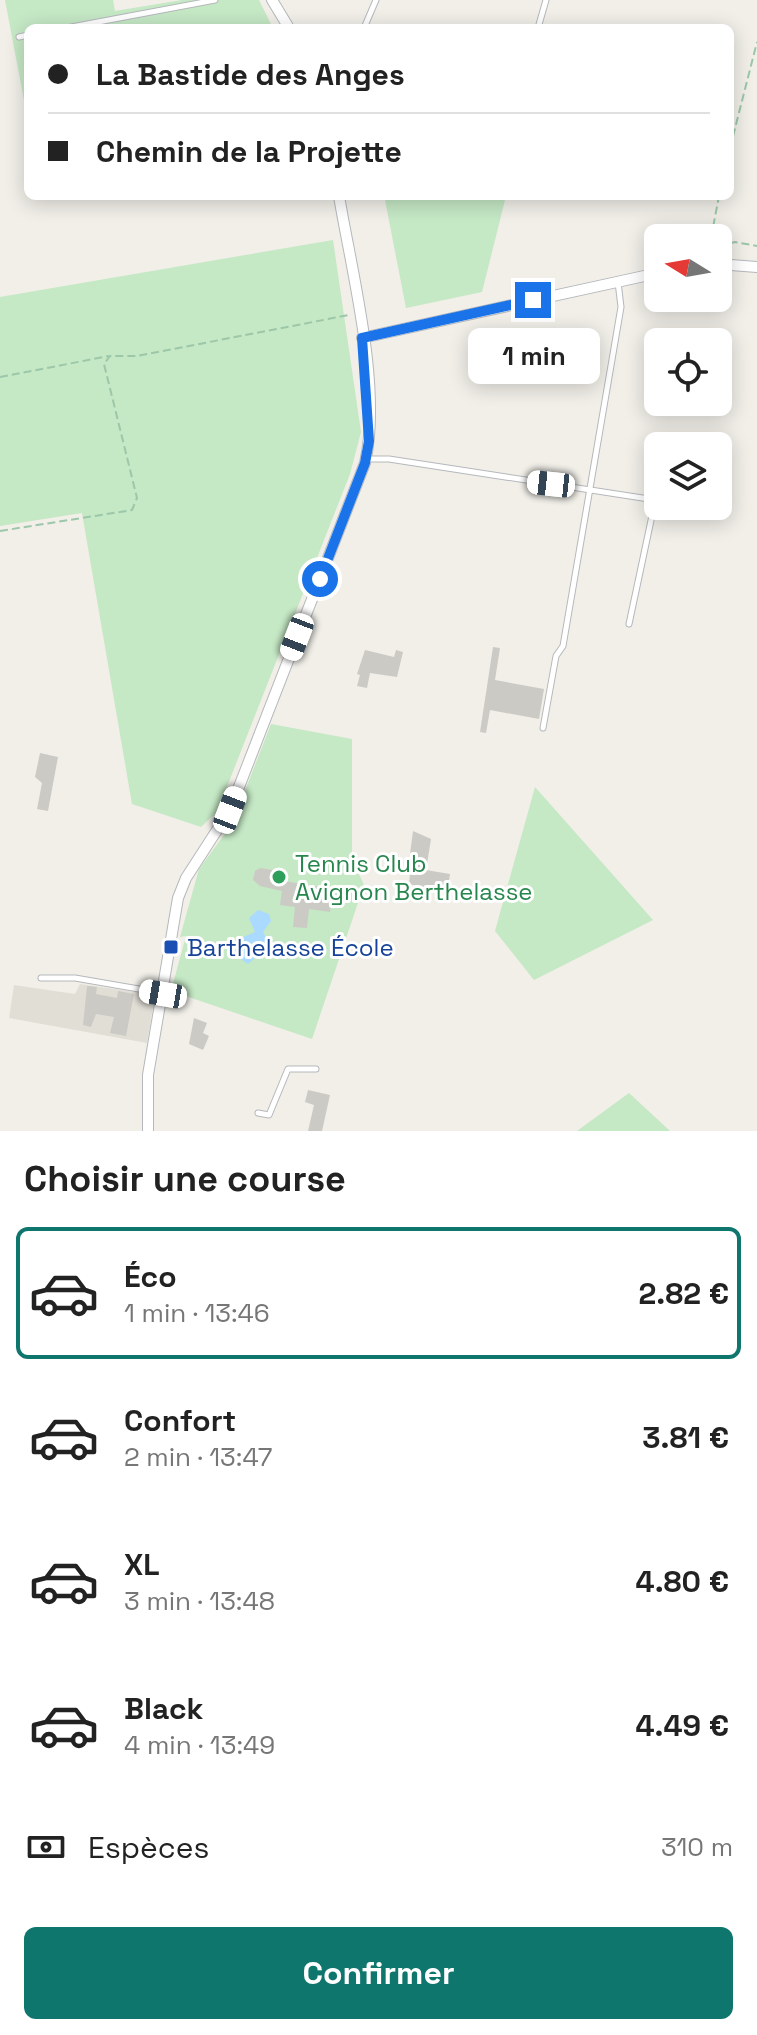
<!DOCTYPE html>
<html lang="fr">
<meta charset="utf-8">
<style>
:root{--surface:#fff;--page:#f2f2f2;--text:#222;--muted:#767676;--line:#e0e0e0;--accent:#0f766e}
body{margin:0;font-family:"Space Grotesk",sans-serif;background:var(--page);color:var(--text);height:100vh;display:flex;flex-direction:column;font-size:30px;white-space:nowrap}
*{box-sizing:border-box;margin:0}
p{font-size:26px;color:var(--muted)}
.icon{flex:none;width:44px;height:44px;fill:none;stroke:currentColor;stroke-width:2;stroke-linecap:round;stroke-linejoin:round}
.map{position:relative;height:1131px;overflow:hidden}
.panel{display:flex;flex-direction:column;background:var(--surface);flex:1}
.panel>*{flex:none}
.top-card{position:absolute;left:24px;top:24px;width:710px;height:176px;border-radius:12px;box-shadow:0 4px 20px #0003;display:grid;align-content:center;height:176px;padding:0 24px;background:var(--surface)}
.needle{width:52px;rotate:281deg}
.tools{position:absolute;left:644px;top:224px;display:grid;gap:16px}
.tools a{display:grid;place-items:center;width:88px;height:88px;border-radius:12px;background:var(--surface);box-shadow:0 4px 20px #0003;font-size:40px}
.end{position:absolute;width:36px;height:36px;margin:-18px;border:10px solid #1a73e8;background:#fff;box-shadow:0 0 0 4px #fff}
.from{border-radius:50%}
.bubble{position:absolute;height:56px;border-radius:12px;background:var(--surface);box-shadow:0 4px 20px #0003;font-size:26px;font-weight:700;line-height:56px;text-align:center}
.car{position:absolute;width:24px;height:48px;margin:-24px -12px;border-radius:10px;box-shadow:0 0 6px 2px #0007;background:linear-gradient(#fff 24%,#345 0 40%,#fff 0 76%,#345 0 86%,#fff 0)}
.top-card b{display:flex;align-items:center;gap:28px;height:76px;font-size:30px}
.top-card b+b{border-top:2px solid var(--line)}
.top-card i{width:20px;height:20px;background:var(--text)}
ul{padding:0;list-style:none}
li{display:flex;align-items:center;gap:24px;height:132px;margin:0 16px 12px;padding:0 8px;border:4px solid transparent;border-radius:12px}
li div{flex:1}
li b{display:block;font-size:30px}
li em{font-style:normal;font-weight:700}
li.selected{border-color:var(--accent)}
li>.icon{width:72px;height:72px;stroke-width:1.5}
h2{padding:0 24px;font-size:36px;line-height:96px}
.pay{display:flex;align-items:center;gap:20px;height:88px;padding:0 24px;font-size:30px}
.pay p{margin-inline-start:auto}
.button{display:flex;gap:16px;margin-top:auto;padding:16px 24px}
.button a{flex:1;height:92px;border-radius:12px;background:var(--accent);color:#fff;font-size:32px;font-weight:700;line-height:92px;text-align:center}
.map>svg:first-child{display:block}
.education{fill:#e1ded6}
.green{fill:#c5e8c5}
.water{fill:#aadaff}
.building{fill:#cccac5}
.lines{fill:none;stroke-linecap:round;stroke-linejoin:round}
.service-casing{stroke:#b5b8bc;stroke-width:7}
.minor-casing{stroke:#b5b8bc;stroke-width:12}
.path{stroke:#9cc7a9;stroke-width:2;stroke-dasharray:8 4;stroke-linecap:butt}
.service{stroke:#fff;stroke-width:5}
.minor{stroke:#fff;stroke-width:10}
.route{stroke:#1a73e8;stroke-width:10}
.leisure-dot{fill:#2e9e5b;stroke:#fff;stroke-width:3}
.transit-dot{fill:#1a4fb4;stroke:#fff;stroke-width:3}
.labels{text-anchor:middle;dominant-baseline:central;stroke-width:6;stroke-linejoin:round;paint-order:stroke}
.leisure-label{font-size:24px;fill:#27864d;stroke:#fff;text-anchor:start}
.transit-label{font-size:24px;fill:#164399;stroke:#fff;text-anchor:start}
</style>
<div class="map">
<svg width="757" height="1131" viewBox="0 0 757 1131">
<rect width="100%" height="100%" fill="#f1efe8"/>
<polygon class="education" points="80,984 155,995 147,1043 9,1018 14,985 75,994"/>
<g class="green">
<polygon points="5,0 113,0 115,11 182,0 259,0 273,28 28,28 26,111"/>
<polygon points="393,196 506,196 482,292 406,308 385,200"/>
<polygon points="333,240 361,432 350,474 217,812 201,827 132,804 82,513 0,526 0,297"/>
<polygon points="271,724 352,739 352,859 364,885 312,1039 171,991 186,936 180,937 199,869 232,824"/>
<polygon points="535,787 653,920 534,980 495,931"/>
<polygon points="629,1093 670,1131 577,1131"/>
</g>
<polygon class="water" points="258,910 269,914 271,921 263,932 272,949 268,956 256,957 248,964 241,959 242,951 248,946 241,938 255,932 249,918"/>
<g class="building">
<polygon points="493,647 500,648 495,680 544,689 539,719 490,710 486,733 480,732"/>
<polygon points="365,650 394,657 396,650 403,652 397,677 370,673 367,688 357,686 360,675 357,674"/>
<polygon points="40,753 58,757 48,811 37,809 42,783 35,777"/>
<polygon points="413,831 431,839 426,870 450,874 447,893 409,884 410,874 415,875 418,856 410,854"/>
<polygon points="260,868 279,871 278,880 333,889 330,912 309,909 307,928 293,927 295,907 280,905 282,891 260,886 253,880 255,871"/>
<polygon points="87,986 97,987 96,994 117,998 118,991 134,994 126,1036 110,1033 114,1017 96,1014 91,1027 83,1025"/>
<polygon points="194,1018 207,1023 203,1033 209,1036 203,1050 189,1044"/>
<polygon points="308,1090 330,1095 322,1131 308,1131 314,1105 305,1102"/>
</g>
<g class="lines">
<defs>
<g id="service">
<polyline points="66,28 215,0"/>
<polyline points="364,28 376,0"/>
<polyline points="538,28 546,0"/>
<polyline points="19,37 28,35"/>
<polyline points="367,459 389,459 649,499 653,511 629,624"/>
<polyline points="543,728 556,656 563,646 621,307 618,282"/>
<polyline points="41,978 75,978 162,993"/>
<polyline points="258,1113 269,1115 288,1069 316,1069"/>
</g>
<g id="minor">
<polyline points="272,0 289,28"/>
<polyline points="718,264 757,267"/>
<polyline points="362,338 658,273"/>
<path d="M148 1131V1075L178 898 186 878 230 810 365 463C382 387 352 274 339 196"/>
</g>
</defs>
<use href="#service" class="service-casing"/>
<use href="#minor" class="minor-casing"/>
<g class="path">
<polyline points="730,148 757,42"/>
<polyline points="711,238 719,196"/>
<polyline points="718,246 735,242 757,246"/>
<polyline points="0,377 109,356"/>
<polyline points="0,531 132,510 137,498 104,364 110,356 137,356 349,315"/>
</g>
<use href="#service" class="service"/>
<use href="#minor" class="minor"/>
</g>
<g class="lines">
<polyline class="route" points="320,579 365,463 369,441 362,338 533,300"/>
</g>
<circle class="leisure-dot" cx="279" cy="877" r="8"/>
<rect class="transit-dot" x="163" y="939" width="16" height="16" rx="4"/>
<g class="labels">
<g class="leisure-label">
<text x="295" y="863">Tennis Club<tspan x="295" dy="28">Avignon Berthelasse</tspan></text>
</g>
<g class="transit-label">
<text x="187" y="947">Barthelasse École</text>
</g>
</g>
</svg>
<div class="tools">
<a><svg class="needle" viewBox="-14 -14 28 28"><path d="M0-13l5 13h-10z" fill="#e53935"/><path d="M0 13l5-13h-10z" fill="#767676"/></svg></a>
<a><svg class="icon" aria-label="locate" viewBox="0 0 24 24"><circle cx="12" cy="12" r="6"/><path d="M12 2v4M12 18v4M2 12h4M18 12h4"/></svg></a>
<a><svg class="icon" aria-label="layers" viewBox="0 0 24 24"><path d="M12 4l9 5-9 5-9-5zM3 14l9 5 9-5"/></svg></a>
</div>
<i class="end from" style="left:320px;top:579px"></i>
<i class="end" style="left:533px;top:300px"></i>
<div class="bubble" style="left:468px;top:328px;width:132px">1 min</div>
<i class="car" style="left:551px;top:484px;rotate:276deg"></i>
<i class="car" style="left:297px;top:637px;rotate:201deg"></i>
<i class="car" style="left:230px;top:810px;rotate:21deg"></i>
<i class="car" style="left:163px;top:994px;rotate:280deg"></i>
<div class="top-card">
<b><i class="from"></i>La Bastide des Anges</b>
<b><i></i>Chemin de la Projette</b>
</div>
</div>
<section class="panel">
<h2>Choisir une course</h2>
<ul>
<li class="selected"><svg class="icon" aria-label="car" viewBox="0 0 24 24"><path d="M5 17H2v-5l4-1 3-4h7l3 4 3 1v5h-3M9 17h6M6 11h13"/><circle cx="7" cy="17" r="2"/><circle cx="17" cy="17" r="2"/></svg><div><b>Éco</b><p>1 min · 13:46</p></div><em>2.82 €</em></li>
<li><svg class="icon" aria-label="car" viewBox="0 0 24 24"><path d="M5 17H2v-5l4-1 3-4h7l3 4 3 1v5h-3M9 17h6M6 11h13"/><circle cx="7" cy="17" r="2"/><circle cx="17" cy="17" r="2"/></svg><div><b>Confort</b><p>2 min · 13:47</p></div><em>3.81 €</em></li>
<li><svg class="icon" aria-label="car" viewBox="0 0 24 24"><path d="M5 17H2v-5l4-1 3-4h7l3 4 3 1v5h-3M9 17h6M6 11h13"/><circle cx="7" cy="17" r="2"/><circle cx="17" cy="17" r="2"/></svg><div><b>XL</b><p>3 min · 13:48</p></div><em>4.80 €</em></li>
<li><svg class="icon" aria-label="car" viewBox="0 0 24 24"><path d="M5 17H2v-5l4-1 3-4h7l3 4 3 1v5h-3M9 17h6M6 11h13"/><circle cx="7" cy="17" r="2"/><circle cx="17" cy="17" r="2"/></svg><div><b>Black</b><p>4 min · 13:49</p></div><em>4.49 €</em></li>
</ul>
<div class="pay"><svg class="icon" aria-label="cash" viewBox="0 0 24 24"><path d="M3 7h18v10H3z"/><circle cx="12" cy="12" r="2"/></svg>Espèces<p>310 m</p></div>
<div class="button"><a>Confirmer</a></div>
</section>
